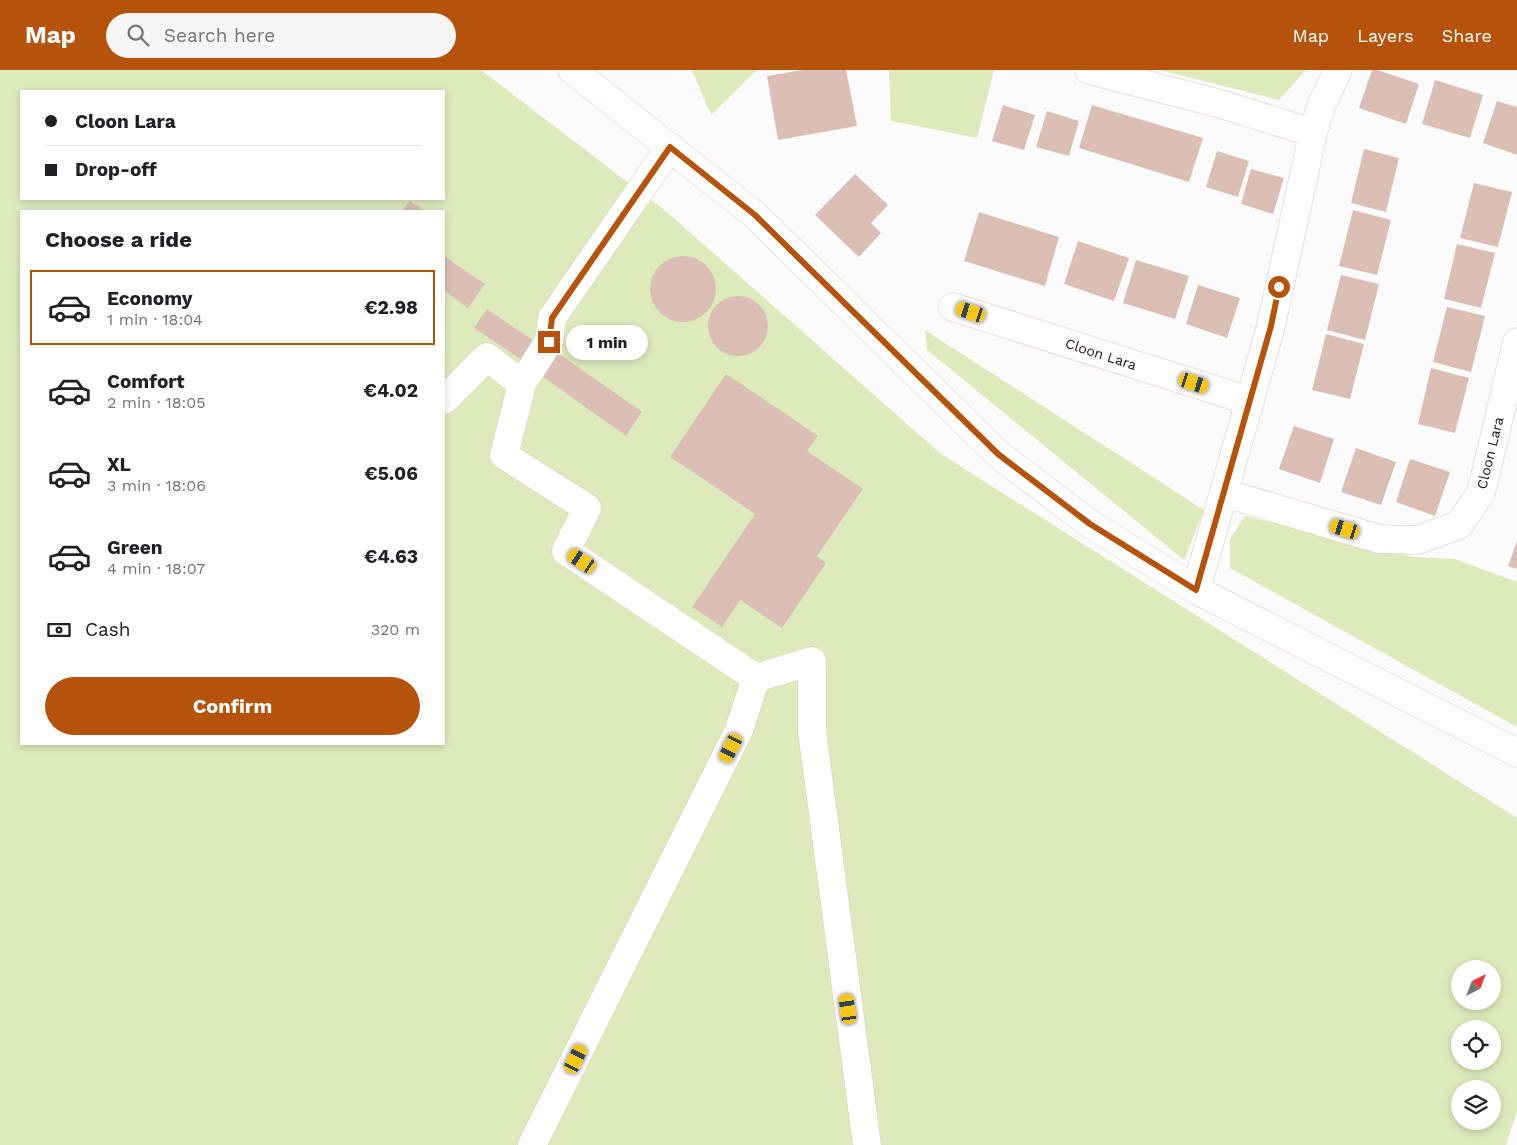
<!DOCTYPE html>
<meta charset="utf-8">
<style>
:root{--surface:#fff;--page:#f6f6f6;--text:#202124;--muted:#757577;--line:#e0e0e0;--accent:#b45309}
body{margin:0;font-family:"Work Sans",sans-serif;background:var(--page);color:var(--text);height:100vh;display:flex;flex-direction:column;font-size:19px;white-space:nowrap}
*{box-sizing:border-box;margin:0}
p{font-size:16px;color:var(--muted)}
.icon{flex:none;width:28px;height:28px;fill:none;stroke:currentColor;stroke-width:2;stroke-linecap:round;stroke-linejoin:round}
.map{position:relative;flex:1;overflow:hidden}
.side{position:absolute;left:20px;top:140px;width:425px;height:535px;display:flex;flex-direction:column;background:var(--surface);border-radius:0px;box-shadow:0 2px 8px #0003}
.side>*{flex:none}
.banner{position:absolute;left:20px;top:20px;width:425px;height:110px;border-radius:0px;box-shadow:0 2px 8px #0003;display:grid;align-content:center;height:110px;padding:0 25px;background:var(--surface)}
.needle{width:32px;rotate:42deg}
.buttons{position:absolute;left:1451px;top:890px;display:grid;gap:10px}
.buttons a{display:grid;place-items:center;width:50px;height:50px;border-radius:50%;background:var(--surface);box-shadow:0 2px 8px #0003;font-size:25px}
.end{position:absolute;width:22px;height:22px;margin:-11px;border:6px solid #b45309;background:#fff;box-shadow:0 0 0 2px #fff}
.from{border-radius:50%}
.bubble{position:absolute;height:35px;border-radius:18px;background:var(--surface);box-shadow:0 2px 8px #0003;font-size:16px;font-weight:700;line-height:35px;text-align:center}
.car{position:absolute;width:15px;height:30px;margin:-15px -8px;border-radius:6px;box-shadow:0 0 4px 1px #0007;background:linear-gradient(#f5c518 24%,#345 0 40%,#f5c518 0 76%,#345 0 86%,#f5c518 0)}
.banner b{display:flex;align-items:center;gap:18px;height:48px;font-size:19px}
.banner b+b{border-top:1px solid var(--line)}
.banner i{width:12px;height:12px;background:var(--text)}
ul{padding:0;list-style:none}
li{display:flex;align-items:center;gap:15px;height:75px;margin:0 10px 8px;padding:0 15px;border:2px solid transparent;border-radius:0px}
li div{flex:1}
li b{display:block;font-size:19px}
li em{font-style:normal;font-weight:700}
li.on{border-color:var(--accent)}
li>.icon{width:45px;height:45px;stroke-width:1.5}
h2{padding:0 25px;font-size:22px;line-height:60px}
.pay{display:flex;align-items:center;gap:12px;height:55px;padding:0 25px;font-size:19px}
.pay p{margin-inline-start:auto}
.cta{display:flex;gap:10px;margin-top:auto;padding:10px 25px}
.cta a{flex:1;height:58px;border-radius:30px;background:var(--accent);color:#fff;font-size:20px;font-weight:700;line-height:58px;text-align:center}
header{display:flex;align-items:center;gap:30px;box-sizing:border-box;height:70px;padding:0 25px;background:var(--accent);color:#fff}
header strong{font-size:24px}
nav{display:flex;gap:28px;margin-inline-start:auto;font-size:18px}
.search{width:350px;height:45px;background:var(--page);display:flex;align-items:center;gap:12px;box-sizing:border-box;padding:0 18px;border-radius:28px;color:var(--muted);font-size:19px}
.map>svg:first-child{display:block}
.green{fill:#ddebbc;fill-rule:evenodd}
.building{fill:#dbbfb4}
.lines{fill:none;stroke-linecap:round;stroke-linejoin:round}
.minor-casing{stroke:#e0c5b8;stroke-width:29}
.major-casing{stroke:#e0c5b8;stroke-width:29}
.minor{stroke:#fff;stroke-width:28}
.major{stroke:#fff;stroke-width:28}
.route{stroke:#b45309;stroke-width:6}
.labels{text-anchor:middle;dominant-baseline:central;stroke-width:4.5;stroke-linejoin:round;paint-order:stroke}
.street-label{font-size:14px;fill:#140c08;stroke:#fff}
</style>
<header>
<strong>Map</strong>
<div class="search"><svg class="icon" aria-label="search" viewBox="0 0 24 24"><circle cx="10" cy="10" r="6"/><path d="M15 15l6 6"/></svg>Search here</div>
<nav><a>Map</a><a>Layers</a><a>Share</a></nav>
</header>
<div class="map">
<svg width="1517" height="1075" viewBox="0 0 1517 1075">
<rect width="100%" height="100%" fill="#fbfbfb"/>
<g class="green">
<path d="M0 0H481L668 143 941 384 1517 748V1041L1506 1075H0ZM21 21H444V129H21ZM21 141H444V674H21ZM1460 899H1492V931H1460ZM1460 959H1492V991H1460ZM1460 1019H1492V1051H1460Z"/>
<polygon points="692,0 757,0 711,45"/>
<polygon points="889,0 994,0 977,68 891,51"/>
<polygon points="1160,0 1306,0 1279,30"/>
<polygon points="925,260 1204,440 1184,490 927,280"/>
<polygon points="1245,446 1414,487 1455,489 1517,512 1517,657 1230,498 1230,469"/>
</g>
<g class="building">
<polygon points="802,0 846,0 857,56 778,70 767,6"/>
<polygon points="1372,0 1377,0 1419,14 1406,54 1359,38"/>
<polygon points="1435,10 1483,25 1470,68 1422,54"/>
<polygon points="1497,31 1517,37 1517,85 1483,73"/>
<polygon points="1003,35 1035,45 1024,80 992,71"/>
<polygon points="1092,35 1203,68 1189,112 1079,78"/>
<polygon points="1047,41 1079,51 1069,86 1036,77"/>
<polygon points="1364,79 1399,88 1386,142 1351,133"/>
<polygon points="1217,81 1249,91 1238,127 1206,117"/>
<polygon points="1251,99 1284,108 1273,144 1241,134"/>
<polygon points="855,104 888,135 871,153 881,163 859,187 815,145"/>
<polygon points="1474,113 1512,122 1498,177 1460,168"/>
<polygon points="410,131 425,141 402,141"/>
<polygon points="1353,140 1391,150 1377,205 1339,196"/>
<polygon points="979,142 1059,167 1045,216 964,191"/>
<polygon points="1078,171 1129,188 1114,231 1064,214"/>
<polygon points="1457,174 1495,183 1481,238 1444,229"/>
<polygon points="444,186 485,214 468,238 444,220"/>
<circle cx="683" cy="219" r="33"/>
<polygon points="1136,190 1189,206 1175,249 1123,233"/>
<polygon points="1341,205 1379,214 1365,270 1327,260"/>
<polygon points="1198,215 1240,228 1227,268 1186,254"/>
<circle cx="738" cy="256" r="30"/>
<polygon points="1447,237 1485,246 1471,302 1433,292"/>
<polygon points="487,239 543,277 531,296 474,258"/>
<polygon points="1326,264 1364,274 1350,329 1312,320"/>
<polygon points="555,281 642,342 626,366 539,304"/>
<polygon points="1431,298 1469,308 1455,363 1418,354"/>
<polygon points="726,304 818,366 807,381 863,419 817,486 826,493 782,558 740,530 722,557 692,537 755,444 670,387"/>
<polygon points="1294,356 1334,369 1320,413 1279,399"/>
<polygon points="1356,378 1396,392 1381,435 1341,422"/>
<polygon points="1410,389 1450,402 1435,446 1396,432"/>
<polygon points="1517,471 1517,499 1508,496"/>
</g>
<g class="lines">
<defs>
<g id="minor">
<polyline points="1089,0 1221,34 1313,63"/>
<polyline points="953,237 1250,331"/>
<polyline points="444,330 487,287 522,314"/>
<polyline points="1224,423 1379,469 1417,470 1459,455 1481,423 1517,272"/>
<polyline points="1196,520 1271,256 1313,63 1321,36 1338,0"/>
<polyline points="756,608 812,591 812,661 867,1075"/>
<polyline points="532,1075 739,660 756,608 566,481 587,438 504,385 522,314 549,271 552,248 670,77"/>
</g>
<polyline id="major" points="572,0 755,145 998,384 1090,454 1196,520 1517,683"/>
</defs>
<use href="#minor" class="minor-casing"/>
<use href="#major" class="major-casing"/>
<use href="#minor" class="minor"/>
<use href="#major" class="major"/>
</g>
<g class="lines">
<polyline class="route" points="549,272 552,248 670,77 755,145 998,384 1090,454 1196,520 1271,256 1279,217"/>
</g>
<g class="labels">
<g class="street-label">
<text transform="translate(1101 284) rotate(18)">Cloon Lara</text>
<text transform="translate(1490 383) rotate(-76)">Cloon Lara</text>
</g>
</g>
</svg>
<div class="buttons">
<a><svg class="needle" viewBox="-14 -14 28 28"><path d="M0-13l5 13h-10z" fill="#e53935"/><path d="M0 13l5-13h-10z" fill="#757577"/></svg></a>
<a><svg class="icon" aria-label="locate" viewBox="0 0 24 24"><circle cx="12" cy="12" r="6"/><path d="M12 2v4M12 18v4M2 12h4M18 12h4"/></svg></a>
<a><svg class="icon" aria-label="layers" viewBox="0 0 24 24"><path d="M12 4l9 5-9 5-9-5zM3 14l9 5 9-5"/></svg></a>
</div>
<i class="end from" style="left:1279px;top:217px"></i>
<i class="end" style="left:549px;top:272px"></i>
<div class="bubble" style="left:566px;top:255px;width:82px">1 min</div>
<i class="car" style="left:971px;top:242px;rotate:288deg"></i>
<i class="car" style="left:1194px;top:313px;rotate:108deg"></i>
<i class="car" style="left:1345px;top:459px;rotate:287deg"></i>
<i class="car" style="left:582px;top:491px;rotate:304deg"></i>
<i class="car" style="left:731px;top:678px;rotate:207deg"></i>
<i class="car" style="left:848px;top:939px;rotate:352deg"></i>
<i class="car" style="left:576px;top:989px;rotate:26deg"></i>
<div class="banner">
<b><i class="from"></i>Cloon Lara</b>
<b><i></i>Drop-off</b>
</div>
<section class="side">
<h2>Choose a ride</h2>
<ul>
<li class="on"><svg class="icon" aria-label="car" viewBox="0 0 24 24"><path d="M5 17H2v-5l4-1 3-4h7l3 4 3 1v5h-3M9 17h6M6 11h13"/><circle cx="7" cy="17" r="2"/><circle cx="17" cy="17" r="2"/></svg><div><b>Economy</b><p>1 min · 18:04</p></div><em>€2.98</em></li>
<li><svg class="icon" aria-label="car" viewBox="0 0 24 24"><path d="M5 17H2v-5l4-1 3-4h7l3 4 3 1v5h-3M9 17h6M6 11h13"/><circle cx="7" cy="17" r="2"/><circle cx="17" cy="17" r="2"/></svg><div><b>Comfort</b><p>2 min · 18:05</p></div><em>€4.02</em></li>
<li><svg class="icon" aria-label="car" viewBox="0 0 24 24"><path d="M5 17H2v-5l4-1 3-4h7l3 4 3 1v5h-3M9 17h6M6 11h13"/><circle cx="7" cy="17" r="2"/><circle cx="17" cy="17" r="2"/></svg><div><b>XL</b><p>3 min · 18:06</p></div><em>€5.06</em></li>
<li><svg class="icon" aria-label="car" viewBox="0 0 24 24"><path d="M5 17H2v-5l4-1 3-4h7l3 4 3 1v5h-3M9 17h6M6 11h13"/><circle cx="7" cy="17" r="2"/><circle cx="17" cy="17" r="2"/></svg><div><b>Green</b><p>4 min · 18:07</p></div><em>€4.63</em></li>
</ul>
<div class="pay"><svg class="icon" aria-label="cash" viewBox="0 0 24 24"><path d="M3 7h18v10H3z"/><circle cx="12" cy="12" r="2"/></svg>Cash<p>320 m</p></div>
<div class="cta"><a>Confirm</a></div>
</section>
</div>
